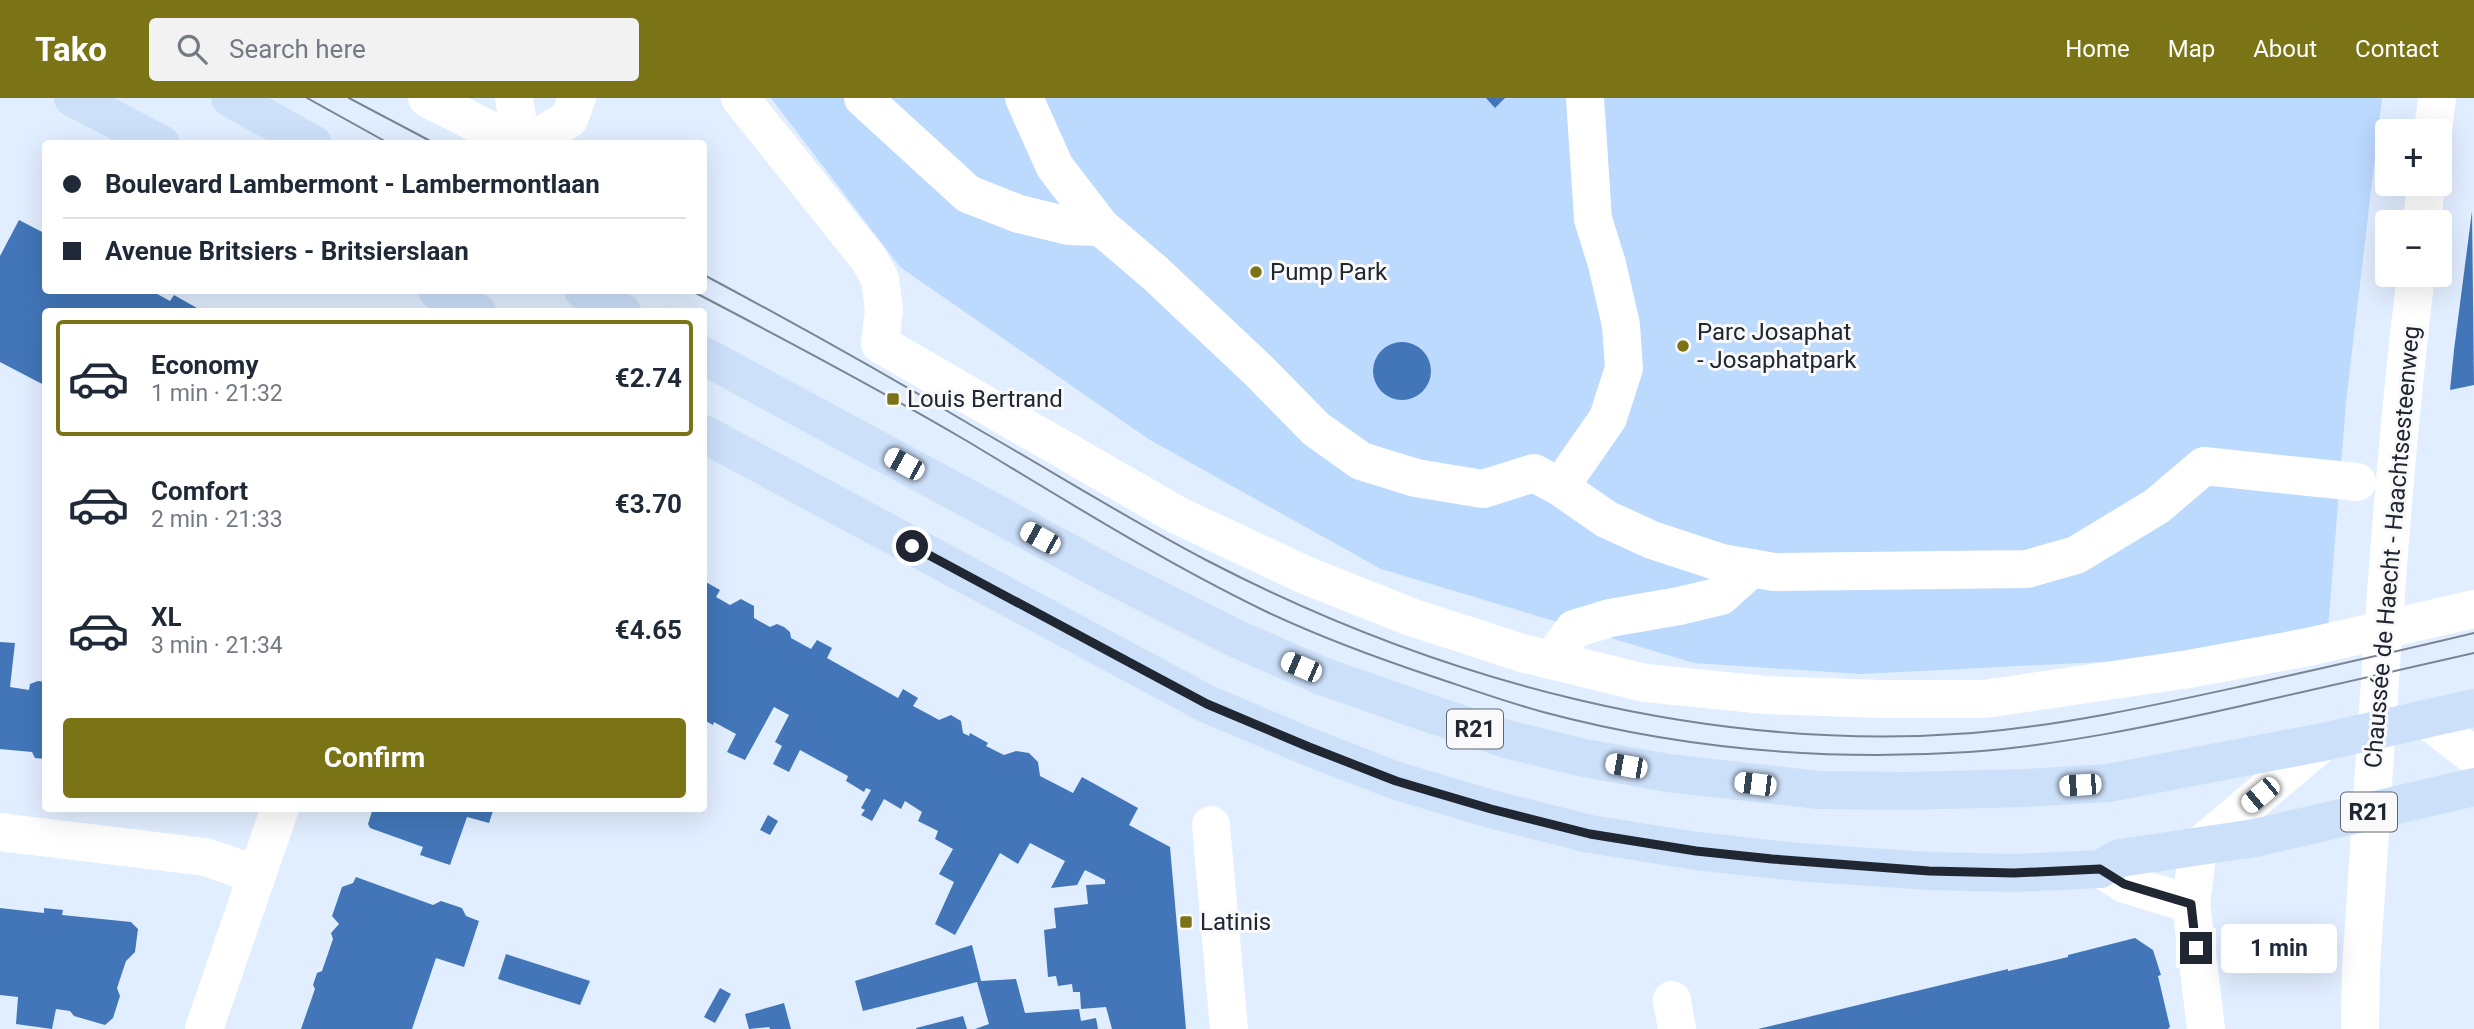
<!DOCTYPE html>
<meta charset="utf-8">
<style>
:root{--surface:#fff;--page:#f2f2f3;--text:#1f2937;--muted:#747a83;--line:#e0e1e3;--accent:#7a7417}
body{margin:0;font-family:Roboto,sans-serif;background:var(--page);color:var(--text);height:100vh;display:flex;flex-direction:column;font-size:26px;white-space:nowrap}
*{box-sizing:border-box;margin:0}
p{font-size:23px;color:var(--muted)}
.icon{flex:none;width:38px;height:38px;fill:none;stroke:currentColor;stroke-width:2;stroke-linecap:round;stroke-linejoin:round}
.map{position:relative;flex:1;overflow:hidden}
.drawer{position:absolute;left:42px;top:210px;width:665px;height:504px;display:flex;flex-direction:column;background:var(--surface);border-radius:7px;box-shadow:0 7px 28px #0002}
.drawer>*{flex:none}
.hud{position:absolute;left:42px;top:42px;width:665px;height:154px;border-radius:7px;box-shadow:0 7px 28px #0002;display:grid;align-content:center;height:154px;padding:0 21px;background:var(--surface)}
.buttons{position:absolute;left:2375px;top:21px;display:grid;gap:14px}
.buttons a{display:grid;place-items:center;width:77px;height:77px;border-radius:7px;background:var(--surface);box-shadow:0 7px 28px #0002;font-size:35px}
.end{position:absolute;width:32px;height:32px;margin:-16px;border:9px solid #202732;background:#fff;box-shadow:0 0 0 4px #fff}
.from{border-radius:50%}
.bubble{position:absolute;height:49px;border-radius:7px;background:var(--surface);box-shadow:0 7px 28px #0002;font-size:23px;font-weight:700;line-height:49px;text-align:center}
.car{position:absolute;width:21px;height:42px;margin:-21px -10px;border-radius:9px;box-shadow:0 0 5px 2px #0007;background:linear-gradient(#fff 24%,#345 0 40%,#fff 0 76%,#345 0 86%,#fff 0)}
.hud b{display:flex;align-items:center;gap:24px;height:66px;font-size:26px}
.hud b+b{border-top:2px solid var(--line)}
.hud i{width:18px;height:18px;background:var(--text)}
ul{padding:12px 0 0;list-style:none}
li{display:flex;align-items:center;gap:21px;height:116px;margin:0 14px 10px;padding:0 7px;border:4px solid transparent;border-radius:7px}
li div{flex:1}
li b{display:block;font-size:26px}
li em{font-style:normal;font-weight:700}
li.on{border-color:var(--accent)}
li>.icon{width:63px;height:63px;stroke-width:1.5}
.action{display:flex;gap:14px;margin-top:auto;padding:14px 21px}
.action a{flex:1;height:80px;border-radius:7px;background:var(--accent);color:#fff;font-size:28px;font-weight:700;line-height:80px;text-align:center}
header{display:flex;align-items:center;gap:42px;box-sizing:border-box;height:98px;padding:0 35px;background:var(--accent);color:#fff}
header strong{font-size:33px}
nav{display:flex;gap:38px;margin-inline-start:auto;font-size:24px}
.search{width:490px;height:63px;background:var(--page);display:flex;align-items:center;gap:18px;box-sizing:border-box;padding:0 24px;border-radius:7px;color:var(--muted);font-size:26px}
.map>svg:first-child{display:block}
.green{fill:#bcd9fe}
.building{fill:#4276b8}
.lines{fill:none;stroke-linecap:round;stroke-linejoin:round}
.street{stroke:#fff;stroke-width:38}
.secondary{stroke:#fff;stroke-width:38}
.primary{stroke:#cce0fa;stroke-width:38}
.tram{stroke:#7a8492;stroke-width:2}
.route{stroke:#202732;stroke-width:9}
.poi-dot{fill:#7a7417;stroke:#f9f9f9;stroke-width:2.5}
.labels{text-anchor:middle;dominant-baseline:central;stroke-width:6;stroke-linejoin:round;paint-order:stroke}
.shield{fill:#f9f9f9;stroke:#61666e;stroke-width:2}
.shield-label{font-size:23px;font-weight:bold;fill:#202732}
.poi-label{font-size:24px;fill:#202732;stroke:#f9f9f9;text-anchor:start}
.street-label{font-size:24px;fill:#202732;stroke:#f9f9f9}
</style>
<header>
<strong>Tako</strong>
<div class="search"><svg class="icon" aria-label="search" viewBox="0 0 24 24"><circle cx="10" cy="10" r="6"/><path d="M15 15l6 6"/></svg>Search here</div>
<nav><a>Home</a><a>Map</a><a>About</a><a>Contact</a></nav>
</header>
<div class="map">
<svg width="2474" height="931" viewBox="0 0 2474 931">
<rect width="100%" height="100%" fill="#e1eeff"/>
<polygon class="green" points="771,0 2382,0 2346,304 2328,531 2119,563 1861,576 1694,565 1381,471 1150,342 900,169"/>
<g class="building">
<polygon points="1486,0 1505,0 1495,10"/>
<polygon points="2472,113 2474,287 2450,292 2454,252"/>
<polygon points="19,122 46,136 46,192 150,192 170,203 174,197 197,210 194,214 46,214 46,288 0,264 0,158"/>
<circle cx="1402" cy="273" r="29"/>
<polygon points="704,483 720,492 716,499 730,507 741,501 754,508 754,520 770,529 777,526 784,529 790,534 791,540 811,551 817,542 832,550 827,560 898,600 903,591 918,600 913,608 930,617 939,622 951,617 961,623 963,635 969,638 970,635 988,645 986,648 1004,657 1016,653 1029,655 1038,664 1040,678 1073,695 1082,679 1138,710 1129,727 1170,749 1186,931 1112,931 1106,909 1081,911 1080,894 1073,894 1072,886 1058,888 1056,878 1048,879 1044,832 1056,830 1054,810 1088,806 1086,787 1105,786 1105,782 1085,772 1077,787 1051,790 1065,763 1030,745 1018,766 1000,755 955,837 935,826 954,784 939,776 953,751 935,741 938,733 918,723 922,714 905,703 901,711 884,701 872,723 861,717 865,712 861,710 871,692 866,690 864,694 846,683 848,678 800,652 789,674 773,666 782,648 775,644 789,617 774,609 745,662 727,654 736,636 714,624 713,627 704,622"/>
<polygon points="0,544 15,545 10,589 29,592 30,586 38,583 46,584 46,661 35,660 32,654 0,651"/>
<polygon points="373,710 494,710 489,725 467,719 450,767 420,757 423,749 370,730 368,726"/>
<polygon points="768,717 778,723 770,737 760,732"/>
<polygon points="356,779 433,807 441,803 462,810 466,818 479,823 464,869 436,860 412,931 301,931 315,891 313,887 317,875 322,873 333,841 331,835 339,826 332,818 342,789 353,785"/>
<polygon points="0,810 44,815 44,810 63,812 62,817 131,824 138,831 135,854 126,863 117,890 120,898 113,920 105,927 74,918 70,913 56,911 52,931 16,926 18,899 0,897"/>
<polygon points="2135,840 2153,852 2161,877 2158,878 2170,929 2168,931 1758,931 2008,871 2008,873 2068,859 2068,857 2072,856"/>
<polygon points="972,847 981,883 1016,881 1025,915 1079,911 1081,923 1096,920 1098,931 975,931 989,926 977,884 863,913 855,883"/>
<polygon points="2297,852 2312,853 2312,870 2298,870"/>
<polygon points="506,856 590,883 580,907 498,881"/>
<polygon points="720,890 731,896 715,925 704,919"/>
<polygon points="784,905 791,931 770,931 769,929 749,931 745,916"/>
<polygon points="963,918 967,931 916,931 916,930"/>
</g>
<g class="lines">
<g class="street">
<polyline points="427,0 517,46"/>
<polyline points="514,0 521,46"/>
<polyline points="740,0 868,160 880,181 884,212 880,246 1177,417 1305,477 1411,519 1522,555 1645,585 1766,597 1882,601 1984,601 2189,571 2308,549 2474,511"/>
<polyline points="863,0 968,96 1019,116 1069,128 1101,129"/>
<polyline points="1024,0 1055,69 1101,129 1155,175 1258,272 1316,331 1361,363 1416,380 1483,391 1534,375 1560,389 1606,421 1652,442 1722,465 1774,474 2027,471 2076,457 2157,408 2204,368 2357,384"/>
<polyline points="526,46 569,21 577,0"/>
<polyline points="1560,389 1608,320 1624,270 1621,227 1607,166 1593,121 1585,0"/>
<polyline points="1551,562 1574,531 1610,520 1679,508 1721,498 1752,470"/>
<polyline points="1211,727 1229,931"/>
<polyline points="0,734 206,759 257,777"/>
<polyline points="1672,902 1677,931"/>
<polyline points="204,931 280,710"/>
</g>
<g class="secondary">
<polyline points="2433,33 2437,0"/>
<polyline points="2422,124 2426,86"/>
<polyline points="2427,622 2474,658"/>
<polyline points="2100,771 2125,786 2191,806"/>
<polyline points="2206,931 2191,806 2198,749 2323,644"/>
<path d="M2360 931 2361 870C2377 639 2388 407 2416 177"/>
</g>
<g class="primary">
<polyline points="73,0 161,46"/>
<polyline points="230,0 313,46"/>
<polyline points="437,192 477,214"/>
<polyline points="583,192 622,214"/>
<polyline points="704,258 1108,476 1239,542 1322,578 1425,614 1506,641 1584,660 1668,675 1818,692 1905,693 2025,690 2108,685 2323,644 2474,610"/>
<polyline points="704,336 1207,606 1309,649 1397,683 1491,711 1590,736 1696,753 1797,764 1929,773 2014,775 2100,771 2120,760 2255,740 2474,689"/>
</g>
<g class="tram">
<polyline points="307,0 390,46"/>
<polyline points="349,0 436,46"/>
<path d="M704 177C796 226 887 277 976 330 1053 374 1128 421 1206 462 1441 584 1707 655 1973 635 2067 627 2160 606 2252 586 2326 569 2400 553 2474 535"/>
<path d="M690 192C784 241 877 290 967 343 1065 402 1162 463 1265 513 1320 539 1377 560 1434 579 1470 591 1506 604 1543 614 1681 651 1827 663 1969 654 2061 647 2152 628 2241 608 2319 590 2397 573 2474 555"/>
</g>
</g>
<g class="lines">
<polyline class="route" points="912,448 1207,606 1309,649 1396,683 1491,711 1590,736 1696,753 1772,761 1929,773 2014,775 2100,771 2124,786 2191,806 2196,850"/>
</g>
<g class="poi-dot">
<circle cx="1256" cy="174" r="7"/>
<circle cx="1683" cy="248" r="7"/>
<rect x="886" y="294" width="14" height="14" rx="3.5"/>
<rect x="1179" y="817" width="14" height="14" rx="3.5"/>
</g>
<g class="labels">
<g class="shield">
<rect x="1447" y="611.5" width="56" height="39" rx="5"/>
<rect x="2341" y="694.5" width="56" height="39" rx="5"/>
</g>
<g class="shield-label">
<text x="1475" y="631">R21</text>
<text x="2369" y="714">R21</text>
</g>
<g class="poi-label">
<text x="1270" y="174">Pump Park</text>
<text x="1697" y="234">Parc Josaphat<tspan x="1697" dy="28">- Josaphatpark</tspan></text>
<text x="907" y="301">Louis Bertrand</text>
<text x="1200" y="824">Latinis</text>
</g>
<g class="street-label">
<text transform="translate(2392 449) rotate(-85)">Chaussée de Haecht - Haachtsesteenweg</text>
</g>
</g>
</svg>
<div class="buttons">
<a>+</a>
<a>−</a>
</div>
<i class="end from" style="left:912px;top:448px"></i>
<i class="end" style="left:2196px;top:850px"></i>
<div class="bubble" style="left:2221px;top:826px;width:116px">1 min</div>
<i class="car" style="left:904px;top:366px;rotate:299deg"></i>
<i class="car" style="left:1040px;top:440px;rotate:299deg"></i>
<i class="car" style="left:1301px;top:569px;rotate:293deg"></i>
<i class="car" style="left:1626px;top:668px;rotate:280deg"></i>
<i class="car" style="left:1755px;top:686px;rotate:277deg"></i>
<i class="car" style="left:2080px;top:687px;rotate:266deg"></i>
<i class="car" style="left:2260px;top:697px;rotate:230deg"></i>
<div class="hud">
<b><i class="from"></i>Boulevard Lambermont - Lambermontlaan</b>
<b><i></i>Avenue Britsiers - Britsierslaan</b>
</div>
<section class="drawer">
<ul>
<li class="on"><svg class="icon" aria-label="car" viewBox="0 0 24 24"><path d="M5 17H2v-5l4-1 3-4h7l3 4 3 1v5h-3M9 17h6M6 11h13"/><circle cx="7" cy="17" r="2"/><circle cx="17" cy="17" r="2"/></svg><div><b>Economy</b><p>1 min · 21:32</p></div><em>€2.74</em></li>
<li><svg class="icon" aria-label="car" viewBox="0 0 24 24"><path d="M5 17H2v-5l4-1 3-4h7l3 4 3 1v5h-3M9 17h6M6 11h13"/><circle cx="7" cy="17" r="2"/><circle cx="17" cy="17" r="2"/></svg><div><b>Comfort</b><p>2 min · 21:33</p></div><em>€3.70</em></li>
<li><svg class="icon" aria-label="car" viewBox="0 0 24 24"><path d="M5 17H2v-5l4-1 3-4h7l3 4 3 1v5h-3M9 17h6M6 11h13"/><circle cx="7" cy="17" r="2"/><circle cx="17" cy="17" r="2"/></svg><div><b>XL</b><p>3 min · 21:34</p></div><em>€4.65</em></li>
</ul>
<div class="action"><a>Confirm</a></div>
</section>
</div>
